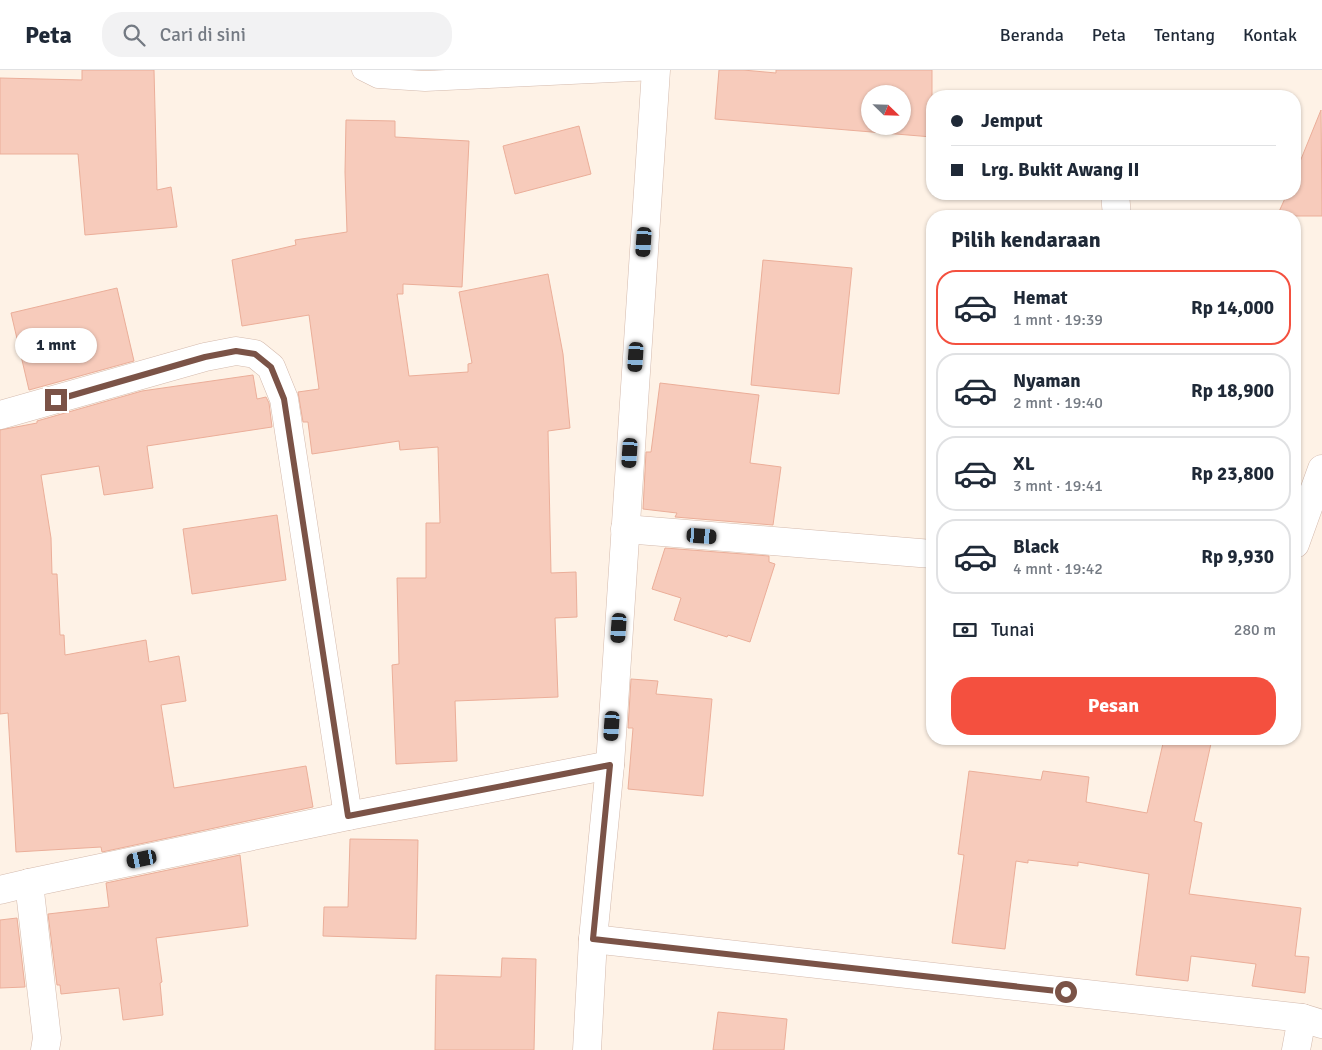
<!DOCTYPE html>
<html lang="id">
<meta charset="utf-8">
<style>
:root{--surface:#fff;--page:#f2f2f3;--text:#1f2937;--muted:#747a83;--line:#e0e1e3;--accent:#f4503f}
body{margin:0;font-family:Signika,sans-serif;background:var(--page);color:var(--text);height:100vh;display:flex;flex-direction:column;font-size:19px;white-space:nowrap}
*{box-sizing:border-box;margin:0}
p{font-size:16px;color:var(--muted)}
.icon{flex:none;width:28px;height:28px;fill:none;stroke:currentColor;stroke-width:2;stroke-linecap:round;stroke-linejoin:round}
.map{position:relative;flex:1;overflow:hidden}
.panel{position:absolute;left:926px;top:140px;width:375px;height:535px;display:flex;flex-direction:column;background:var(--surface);border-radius:20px;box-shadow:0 1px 4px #0004}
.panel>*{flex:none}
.top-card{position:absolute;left:926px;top:20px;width:375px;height:110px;border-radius:20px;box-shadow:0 1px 4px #0004;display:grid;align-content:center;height:110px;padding:0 25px;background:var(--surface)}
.needle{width:32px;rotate:113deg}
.tools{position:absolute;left:861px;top:15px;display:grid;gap:10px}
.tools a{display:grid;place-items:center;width:50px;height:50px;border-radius:50%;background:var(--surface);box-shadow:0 1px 4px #0004;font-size:25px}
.end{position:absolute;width:22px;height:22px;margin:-11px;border:6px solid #7b5347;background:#fff;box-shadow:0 0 0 2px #fff}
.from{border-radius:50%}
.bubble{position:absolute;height:35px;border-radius:18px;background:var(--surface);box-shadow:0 1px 4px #0004;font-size:16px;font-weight:700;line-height:35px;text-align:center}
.car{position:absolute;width:15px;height:30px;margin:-15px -8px;border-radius:6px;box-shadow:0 0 4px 1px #0007;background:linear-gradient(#222 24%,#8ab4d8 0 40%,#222 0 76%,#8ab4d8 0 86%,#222 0)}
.top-card b{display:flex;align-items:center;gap:18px;height:48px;font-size:19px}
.top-card b+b{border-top:1px solid var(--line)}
.top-card i{width:12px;height:12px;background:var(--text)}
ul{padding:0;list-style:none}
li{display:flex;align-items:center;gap:15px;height:75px;margin:0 10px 8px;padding:0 15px;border:2px solid var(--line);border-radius:20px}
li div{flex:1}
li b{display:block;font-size:19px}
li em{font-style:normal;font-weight:700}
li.on{border-color:var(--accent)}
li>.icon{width:45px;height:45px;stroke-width:1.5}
h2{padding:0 25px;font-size:22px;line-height:60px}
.pay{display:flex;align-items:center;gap:12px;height:55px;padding:0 25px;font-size:19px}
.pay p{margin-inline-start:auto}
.action{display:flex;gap:10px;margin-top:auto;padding:10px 25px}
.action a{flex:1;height:58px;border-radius:20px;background:var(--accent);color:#fff;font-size:20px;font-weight:700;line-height:58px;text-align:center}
header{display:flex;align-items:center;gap:30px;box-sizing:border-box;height:70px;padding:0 25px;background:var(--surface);border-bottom:1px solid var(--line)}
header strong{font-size:24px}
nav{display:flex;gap:28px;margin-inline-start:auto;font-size:18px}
.search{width:350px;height:45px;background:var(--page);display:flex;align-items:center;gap:12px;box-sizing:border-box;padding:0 18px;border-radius:20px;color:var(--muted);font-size:19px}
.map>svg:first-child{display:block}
.building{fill:#f7cbbb;stroke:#ebae99;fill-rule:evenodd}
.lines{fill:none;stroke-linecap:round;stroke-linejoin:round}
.service-casing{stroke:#d4baad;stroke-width:21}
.minor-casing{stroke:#d4baad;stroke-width:29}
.service{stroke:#fff;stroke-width:20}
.minor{stroke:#fff;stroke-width:28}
.route{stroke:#7b5347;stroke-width:6}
</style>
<header>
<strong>Peta</strong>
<div class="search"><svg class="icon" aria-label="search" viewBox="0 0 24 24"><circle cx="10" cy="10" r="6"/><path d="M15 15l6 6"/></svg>Cari di sini</div>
<nav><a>Beranda</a><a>Peta</a><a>Tentang</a><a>Kontak</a></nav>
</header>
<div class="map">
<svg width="1322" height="980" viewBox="0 0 1322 980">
<rect width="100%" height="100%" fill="#fef2e6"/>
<g class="building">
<polygon points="82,0 154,0 157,120 171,117 177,157 85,165 78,84 0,84 0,8 82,10"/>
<path d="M719 0H743L776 3V0H932V67L715 49ZM870 24H902V56H870Z"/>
<polygon points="1321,40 1322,146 1277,146 1287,124 1295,124 1295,104"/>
<polygon points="346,50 395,51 395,67 469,71 462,217 403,214 403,224 397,224 409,306 468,302 468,294 472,293 459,222 548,204 563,284 570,358 548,361 551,503 576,502 577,547 555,548 558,627 455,631 457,691 396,694 392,595 399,594 397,508 426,508 426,453 440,453 438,377 400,380 399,371 312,384 308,352 303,352 298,322 319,319 309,245 242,256 232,190 296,175 295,170 347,162 345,102"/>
<polygon points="579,56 591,104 515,124 503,76"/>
<polygon points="763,190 852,198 839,324 751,315"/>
<polygon points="117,218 134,291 29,320 11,243"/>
<polygon points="253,305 257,329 266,327 269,333 272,357 147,376 153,418 104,425 99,396 41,405 51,468 52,504 57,504 60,565 64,565 65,585 146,570 149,592 179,586 186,631 161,635 174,718 306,696 313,737 102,782 101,777 16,782 8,643 0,644 0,360 37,353 37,351 142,321"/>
<polygon points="660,313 759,325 750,393 781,397 773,455 675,447 677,443 643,439 646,382 651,382"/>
<polygon points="277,445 286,510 192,524 183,459"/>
<polygon points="665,478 769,486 769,492 775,494 750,572 728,565 727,567 674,550 681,528 652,519"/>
<polygon points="631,609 658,611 656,624 712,629 703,726 628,719 633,658 628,658"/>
<polygon points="1164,669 1212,669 1194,751 1202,753 1189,824 1301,838 1295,886 1309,887 1305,923 1252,916 1256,894 1191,886 1188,911 1136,905 1149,804 1078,792 1078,796 1028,790 1028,793 1016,791 1005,879 952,873 964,785 958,784 969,701 1041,710 1043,701 1089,707 1086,732 1147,743"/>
<polygon points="350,769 418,770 416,869 323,866 324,837 348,837"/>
<polygon points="240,785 248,856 156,868 162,912 160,913 163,945 123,950 119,918 61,924 60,915 57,915 48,844 109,837 106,813"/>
<polygon points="17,848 25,917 0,918 0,850"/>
<polygon points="502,888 536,889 534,980 435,980 436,905 501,907"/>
<polygon points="718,942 787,949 784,980 713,980"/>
</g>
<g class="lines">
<defs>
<polyline id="service" points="362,0 378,8 425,11 655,0"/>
<g id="minor">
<polyline points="1115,124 1117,146"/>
<polyline points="0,345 205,287 236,281 255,284 271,297 284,329 348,746"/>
<polyline points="625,459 932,484"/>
<polyline points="1295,474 1322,399"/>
<polyline points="29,813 47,968 45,980"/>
<polyline points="0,820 29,813 348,746 610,695"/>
<polyline points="593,869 1302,948 1322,954"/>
<polyline points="587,980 593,869 610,695 656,0"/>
<polyline points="1296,980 1302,948"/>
</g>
</defs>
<use href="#service" class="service-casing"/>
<use href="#minor" class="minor-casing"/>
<use href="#service" class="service"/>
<use href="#minor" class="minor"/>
</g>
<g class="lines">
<polyline class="route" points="56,330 205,287 236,281 255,284 271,297 284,329 348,746 610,695 593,869 1066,922"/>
</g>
</svg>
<div class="tools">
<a><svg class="needle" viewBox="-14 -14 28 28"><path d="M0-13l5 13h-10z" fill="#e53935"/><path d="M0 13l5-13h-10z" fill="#747a83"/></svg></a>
</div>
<i class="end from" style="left:1066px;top:922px"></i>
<i class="end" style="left:56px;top:330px"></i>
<div class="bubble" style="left:15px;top:258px;width:82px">1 mnt</div>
<i class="car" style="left:644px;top:172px;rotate:184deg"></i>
<i class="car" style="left:636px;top:287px;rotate:184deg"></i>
<i class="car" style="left:630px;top:383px;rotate:184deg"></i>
<i class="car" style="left:702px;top:466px;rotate:94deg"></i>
<i class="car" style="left:619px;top:558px;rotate:184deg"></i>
<i class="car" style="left:612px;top:656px;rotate:184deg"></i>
<i class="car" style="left:142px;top:789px;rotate:258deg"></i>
<div class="top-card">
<b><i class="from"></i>Jemput</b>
<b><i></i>Lrg. Bukit Awang II</b>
</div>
<section class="panel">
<h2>Pilih kendaraan</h2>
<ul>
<li class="on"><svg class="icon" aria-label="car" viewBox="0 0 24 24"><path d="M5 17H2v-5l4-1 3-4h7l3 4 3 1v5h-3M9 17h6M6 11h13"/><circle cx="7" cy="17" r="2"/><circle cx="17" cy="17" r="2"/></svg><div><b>Hemat</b><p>1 mnt · 19:39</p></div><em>Rp 14,000</em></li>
<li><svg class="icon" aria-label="car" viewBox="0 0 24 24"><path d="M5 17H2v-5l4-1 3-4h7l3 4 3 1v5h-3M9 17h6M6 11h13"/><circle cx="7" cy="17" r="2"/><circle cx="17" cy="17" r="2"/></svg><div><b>Nyaman</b><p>2 mnt · 19:40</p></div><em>Rp 18,900</em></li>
<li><svg class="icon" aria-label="car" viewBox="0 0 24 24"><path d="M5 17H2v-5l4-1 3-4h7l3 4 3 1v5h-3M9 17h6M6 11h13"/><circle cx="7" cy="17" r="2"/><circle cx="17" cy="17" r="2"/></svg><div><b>XL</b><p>3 mnt · 19:41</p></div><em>Rp 23,800</em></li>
<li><svg class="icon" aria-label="car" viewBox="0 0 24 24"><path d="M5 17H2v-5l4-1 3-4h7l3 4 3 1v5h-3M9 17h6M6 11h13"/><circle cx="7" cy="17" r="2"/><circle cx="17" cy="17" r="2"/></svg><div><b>Black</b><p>4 mnt · 19:42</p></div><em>Rp 9,930</em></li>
</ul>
<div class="pay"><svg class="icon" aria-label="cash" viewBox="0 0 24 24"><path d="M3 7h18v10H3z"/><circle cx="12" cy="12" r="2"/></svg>Tunai<p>280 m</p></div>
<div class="action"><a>Pesan</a></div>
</section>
</div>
